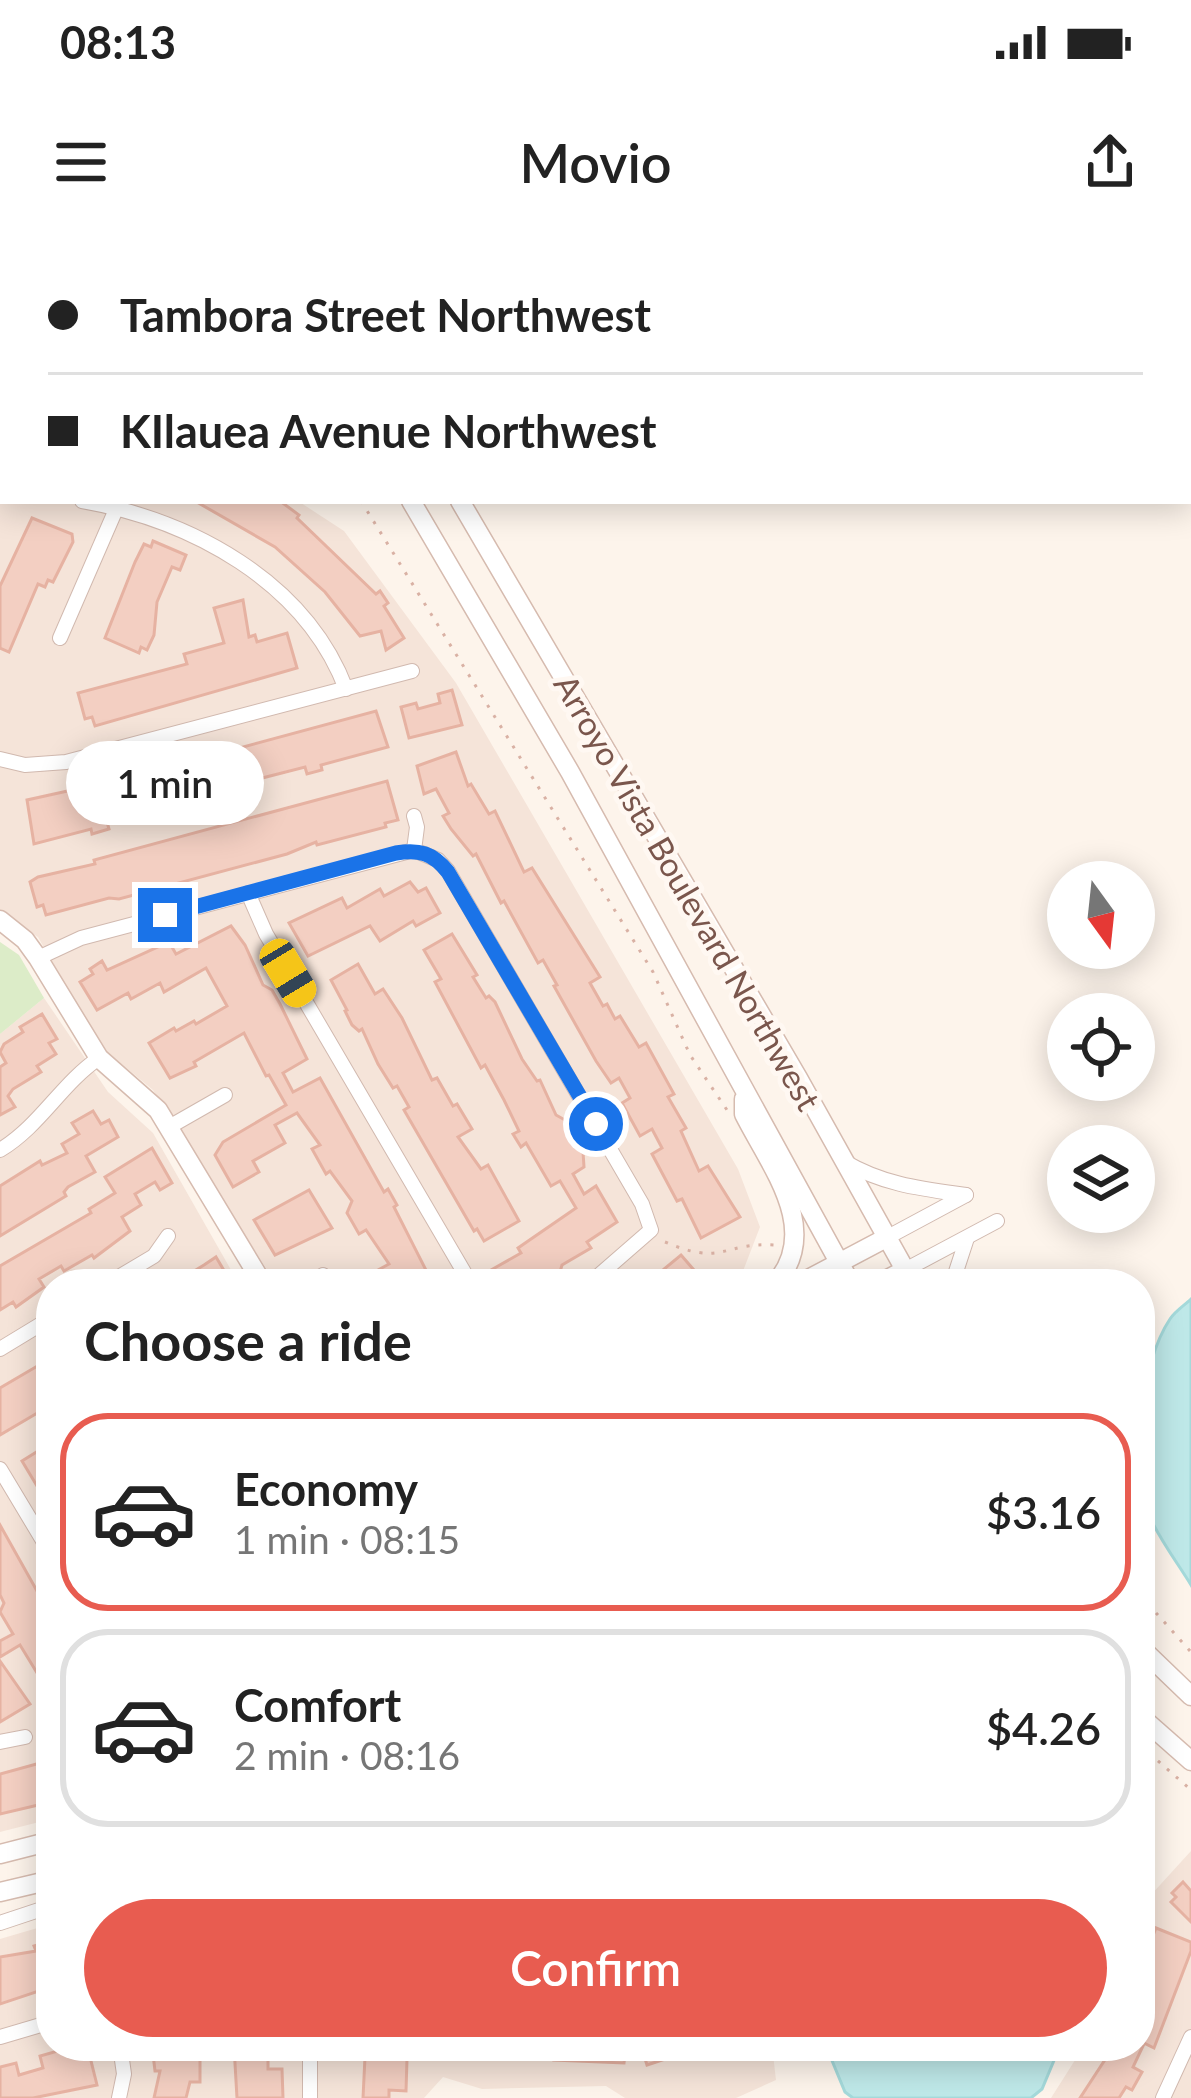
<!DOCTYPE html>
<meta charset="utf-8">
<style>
:root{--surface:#fff;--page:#f6f6f6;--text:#222;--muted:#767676;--line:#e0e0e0;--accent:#e85c50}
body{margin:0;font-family:Lato,sans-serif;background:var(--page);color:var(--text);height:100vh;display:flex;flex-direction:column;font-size:45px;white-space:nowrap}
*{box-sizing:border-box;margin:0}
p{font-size:39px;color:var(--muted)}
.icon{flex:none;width:66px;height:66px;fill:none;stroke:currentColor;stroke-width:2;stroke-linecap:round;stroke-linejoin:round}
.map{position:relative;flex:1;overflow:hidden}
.details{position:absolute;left:36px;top:1029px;width:1119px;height:792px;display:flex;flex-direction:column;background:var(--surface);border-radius:48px;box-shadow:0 6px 30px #0003}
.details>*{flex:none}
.top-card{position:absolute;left:0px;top:0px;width:1191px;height:264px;box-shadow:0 6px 30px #0003;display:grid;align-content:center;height:264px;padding:0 48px;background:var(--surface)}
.needle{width:78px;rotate:165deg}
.controls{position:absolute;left:1047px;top:621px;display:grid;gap:24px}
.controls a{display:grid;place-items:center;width:108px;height:108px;border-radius:50%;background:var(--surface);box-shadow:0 6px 30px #0003;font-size:60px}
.end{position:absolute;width:54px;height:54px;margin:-27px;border:15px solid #1a73e8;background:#fff;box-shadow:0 0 0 6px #fff}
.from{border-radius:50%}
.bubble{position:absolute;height:84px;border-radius:42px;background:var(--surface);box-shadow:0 6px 30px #0003;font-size:39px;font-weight:600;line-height:84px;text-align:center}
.car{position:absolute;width:36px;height:72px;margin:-36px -18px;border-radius:15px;box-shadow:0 0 9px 3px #0007;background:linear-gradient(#f5c518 24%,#345 0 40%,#f5c518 0 76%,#345 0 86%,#f5c518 0)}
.top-card b{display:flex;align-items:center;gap:42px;height:114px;font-size:45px}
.top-card b+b{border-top:3px solid var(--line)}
.top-card i{width:30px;height:30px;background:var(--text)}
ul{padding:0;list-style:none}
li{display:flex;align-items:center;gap:36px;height:198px;margin:0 24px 18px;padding:0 24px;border:6px solid var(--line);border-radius:48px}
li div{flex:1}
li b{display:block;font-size:45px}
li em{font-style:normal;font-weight:600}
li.on{border-color:var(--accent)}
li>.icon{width:108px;height:108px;stroke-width:1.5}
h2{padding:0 48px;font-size:54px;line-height:144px}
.cta{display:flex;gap:24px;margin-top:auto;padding:24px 48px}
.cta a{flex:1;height:138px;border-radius:72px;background:var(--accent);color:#fff;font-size:48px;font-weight:600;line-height:138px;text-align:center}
.status{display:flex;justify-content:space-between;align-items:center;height:84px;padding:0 60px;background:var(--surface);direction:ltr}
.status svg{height:33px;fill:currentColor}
header{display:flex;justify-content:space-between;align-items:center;height:156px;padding:0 48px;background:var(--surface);font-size:54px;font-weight:600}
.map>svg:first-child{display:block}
.residential{fill:#f5e4d9}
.green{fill:#dcecc8}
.water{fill:#bee8e8;stroke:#a4d9da;stroke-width:3}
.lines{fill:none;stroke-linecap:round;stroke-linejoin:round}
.stream{stroke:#a4d9da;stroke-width:4.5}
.building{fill:#f3cfc2;stroke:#e6b2a2;stroke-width:3}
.street-casing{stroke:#d1b9af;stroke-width:16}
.secondary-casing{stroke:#d6bbaf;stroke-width:21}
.highway-casing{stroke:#dad0cd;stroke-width:27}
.path{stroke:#d9b1a4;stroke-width:3;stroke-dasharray:3 9;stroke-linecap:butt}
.street{stroke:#fff;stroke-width:14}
.secondary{stroke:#fff;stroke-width:18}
.highway{stroke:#f7aca2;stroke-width:24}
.route{stroke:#1a73e8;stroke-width:15}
.labels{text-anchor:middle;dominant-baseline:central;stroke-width:10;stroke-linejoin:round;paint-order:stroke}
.street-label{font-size:33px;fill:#7a564c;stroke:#fff8f2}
</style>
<div class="status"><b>08:13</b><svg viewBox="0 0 49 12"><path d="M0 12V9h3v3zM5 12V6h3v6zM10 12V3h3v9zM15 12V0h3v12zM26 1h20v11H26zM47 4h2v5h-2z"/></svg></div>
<header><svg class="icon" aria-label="menu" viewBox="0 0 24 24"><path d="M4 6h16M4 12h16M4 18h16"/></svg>Movio<svg class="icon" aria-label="share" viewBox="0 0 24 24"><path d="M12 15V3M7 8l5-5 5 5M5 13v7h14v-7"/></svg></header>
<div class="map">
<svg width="1191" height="1858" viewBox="0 0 1191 1858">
<rect width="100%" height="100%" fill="#fdf4eb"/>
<g class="residential">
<polygon points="0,173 3,261 298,261 344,291 456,443 738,929 760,987 738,1044 276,1044 153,850 101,807 38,697 0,674"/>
<polygon points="44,758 108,852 153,893 239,1044 51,1044 51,1579 0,1592 0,794"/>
<polygon points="1191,1611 1191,1858 1051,1858 1084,1806 1140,1806 1140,1678 1150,1656"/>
<polygon points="51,1684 51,1806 772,1806 776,1840 736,1858 625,1858 606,1846 482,1849 443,1837 424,1858 0,1858 0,1699"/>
</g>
<polygon class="green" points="0,702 19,715 44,758 0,794"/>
<g class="water">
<path d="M1191 1059V1345C1177 1322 1157 1296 1147 1271 1129 1223 1141 1122 1170 1079 1175 1071 1185 1065 1191 1059Z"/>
<polygon points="826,1806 1060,1806 1042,1849 1031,1858 853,1858 845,1852"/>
</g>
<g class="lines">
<g class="stream">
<polyline points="81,3 101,0"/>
<polyline points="0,16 3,15"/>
</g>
</g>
<g class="building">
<polygon points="195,261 280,261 299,275 297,278 376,354 380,351 388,363 384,366 404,398 386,410 381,391 360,396 325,352 275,307"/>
<polygon points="32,278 72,294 73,302 53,342 48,340 45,347 38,344 9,412 0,408 0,346"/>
<polygon points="153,301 186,315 180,330 172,327 157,362 154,395 147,410 141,407 139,413 105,398 135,322 144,304 151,307"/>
<polygon points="243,360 249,397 255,395 257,402 287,393 297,428 95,486 92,477 85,479 78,453 187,424 184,414 224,403 214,368"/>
<polygon points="452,450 462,485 409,498 401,467 416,463 418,469 440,463 438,454"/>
<polygon points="376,471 388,507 321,525 322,530 307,534 305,527 192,556 107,582 109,589 92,594 91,589 34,604 27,560 72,550 73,553"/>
<polygon points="456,512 468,546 471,544 489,574 495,571 524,632 532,628 600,737 590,743 603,766 607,764 615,779 620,776 639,807 646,803 674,854 668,857 686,888 681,891 699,931 708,926 740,977 701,998 682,959 677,961 652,914 662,908 652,889 640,896 622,863 630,858 619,838 611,843 596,821 554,746 557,745 543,720 538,723 504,661 501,663 476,614 473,616 451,589 443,576 449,573 436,549 424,554 417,526"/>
<polygon points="387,541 398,580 385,583 386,587 317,605 316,602 287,614 119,659 109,658 46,675 43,665 37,667 30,642 38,637 95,624 94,620"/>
<polygon points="410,642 418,652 426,648 440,673 416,686 413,681 380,701 370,686 308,716 289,683 342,658 347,668 380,649 384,656"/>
<polygon points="231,686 245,705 263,745 272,750 280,764 307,819 283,833 293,852 320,838 384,952 388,949 397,965 394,967 433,1044 387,1044 378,1030 389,1024 366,990 359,994 347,973 352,961 330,931 326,934 312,909 320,905 297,873 275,885 285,903 253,921 259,932 233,947 215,915 223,902 286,865 269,835 266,836 244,793 194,822 196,826 170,838 149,803 174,788 176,791 194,781 196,784 227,766 206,728 164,752 160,743 131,759 128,753 97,770 80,742 93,734 90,729 102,721 107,730 169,702 176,714"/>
<polygon points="452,694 477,735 473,737 486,758 489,756 495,762 522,819 537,841 540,840 556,875 565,880 583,912 584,927 573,934 584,954 596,946 617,982 587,1002 591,1008 562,1025 560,1032 545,1044 499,1044 491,1030 521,1013 518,1008 576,968 560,941 551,946 526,903 521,907 513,894 519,891 504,860 485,825 481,828 435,742 441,739 424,710"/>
<polygon points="358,724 375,754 383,749 402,778 432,840 437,838 453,866 457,864 472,889 458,897 481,929 488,925 519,981 484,1001 477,989 474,991 404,870 409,867 397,846 393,848 378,824 362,789 359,791 352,785 345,771 347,770 331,740"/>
<polygon points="42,774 57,799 49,803 56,814 37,826 41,832 13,849 8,856 15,867 0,875 0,827 6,823 0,812 4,804 23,792 20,787"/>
<polygon points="93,871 101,884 109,880 118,897 86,916 95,932 68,947 64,952 66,956 0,996 0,946 40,921 42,925 67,913 62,904 79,894 72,883"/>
<polygon points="152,908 172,943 160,950 155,942 135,954 141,965 122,977 130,991 94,1018 92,1015 64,1031 61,1026 39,1039 44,1047 16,1067 13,1062 0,1070 0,1026 91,973 89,969 115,953 105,937"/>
<polygon points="309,950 332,988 275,1015 254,980"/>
<polygon points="681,1015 706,1044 649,1044 664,1029"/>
<polygon points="216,1017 232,1044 173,1044 204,1025"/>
<polygon points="51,1118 51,1165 0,1195 0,1148"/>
<polygon points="51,1203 51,1237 37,1246 22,1221"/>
<polygon points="0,1285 51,1376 51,1436 42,1441 20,1405 0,1417 0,1401 13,1394 0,1372 4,1363 0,1355"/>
<polygon points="0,1421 30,1464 0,1482"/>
<polygon points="51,1520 51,1562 0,1574 0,1534"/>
<polygon points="1183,1642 1191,1651 1191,1682 1171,1662 1176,1657 1172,1653"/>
<polygon points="1156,1688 1191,1702 1191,1711 1154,1808 1140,1801 1140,1750 1150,1720 1144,1718"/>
<polygon points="51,1701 51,1747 0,1764 0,1717 36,1711 34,1706"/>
<polygon points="75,1806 78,1817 90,1817 97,1845 33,1858 0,1858 0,1827 16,1823 19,1835 43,1828 40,1816"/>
<polygon points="152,1806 200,1806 200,1842 190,1842 186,1858 154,1858 160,1831 155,1831"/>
<polygon points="234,1806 268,1806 268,1829 282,1829 283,1858 237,1858"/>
<polygon points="556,1806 626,1806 624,1823 554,1820"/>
<polygon points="641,1806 697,1806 698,1808 647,1825"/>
<polygon points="1114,1806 1143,1806 1133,1827 1142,1832 1132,1850 1126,1847 1119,1858 1080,1858"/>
<polygon points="365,1817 407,1819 406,1851 389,1850 389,1858 363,1858"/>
</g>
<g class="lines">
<defs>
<g id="street">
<polyline points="0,256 3,256"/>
<path d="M82 261C191 280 305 341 346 449"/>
<polyline points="60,398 117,267"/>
<polyline points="0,519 25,525 66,522 412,431"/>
<polyline points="414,576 417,587 414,610 438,620 448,631 642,964 651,990 589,1044"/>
<polyline points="248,653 266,694 471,1044"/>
<polyline points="38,718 81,698 414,610"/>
<polyline points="169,887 225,855"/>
<path d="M0 910C40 886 61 844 99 818"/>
<path d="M845 922C884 945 923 949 966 955"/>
<polyline points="886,998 966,955"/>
<polyline points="905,1030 997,981"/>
<polyline points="107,1044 154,1016 168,996"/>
<polyline points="308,1044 323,1035"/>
<polyline points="952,1044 967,998"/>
<polyline points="0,1109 51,1078"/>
<polyline points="0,1229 51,1314"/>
<polyline points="0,1502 25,1497"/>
<polyline points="0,1683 51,1666"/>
<polyline points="0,1797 51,1782"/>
<polyline points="310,1806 310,1858"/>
<polyline points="119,1858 124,1834 120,1806"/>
<polyline points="1163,1858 1191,1797"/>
</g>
<g id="secondary">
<polyline points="261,0 263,3"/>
<polyline points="411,261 570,532 851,1044"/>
<polyline points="460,261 798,838 913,1044"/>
<polyline points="0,680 25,700 38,718 99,818 158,870 263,1044"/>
<path d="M744 859V874C770 926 823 990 775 1044"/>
<polyline points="799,1044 886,998"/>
<polyline points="878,1044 905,1030"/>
<polyline points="1140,1407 1191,1456"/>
<polyline points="1140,1476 1191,1521"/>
<polyline points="0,1614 51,1601"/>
<polyline points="0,1652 51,1640"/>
</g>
<polyline id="highway" points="318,0 319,3"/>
</defs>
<use href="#street" class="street-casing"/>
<use href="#secondary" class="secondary-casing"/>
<use href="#highway" class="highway-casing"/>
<g class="path">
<polyline points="0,55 3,54"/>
<polyline points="361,261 653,732 690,815 727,870"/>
<path d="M665 1002C724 1027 722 1002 774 1005"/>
<polyline points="1140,1355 1191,1412"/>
<polyline points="1140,1505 1191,1550"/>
</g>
<use href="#street" class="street"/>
<use href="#secondary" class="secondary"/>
<use href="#highway" class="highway"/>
</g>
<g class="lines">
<path class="route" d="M165 675 396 613C419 609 433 613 448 632L596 884"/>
</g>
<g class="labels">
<g class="street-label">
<text transform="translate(688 652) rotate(60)">Arroyo Vista Boulevard Northwest</text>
</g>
</g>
</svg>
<div class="controls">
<a><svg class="needle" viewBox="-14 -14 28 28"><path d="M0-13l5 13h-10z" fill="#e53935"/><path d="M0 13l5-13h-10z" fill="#767676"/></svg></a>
<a><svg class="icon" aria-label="locate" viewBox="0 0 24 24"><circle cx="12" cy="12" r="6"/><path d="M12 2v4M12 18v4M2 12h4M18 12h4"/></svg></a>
<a><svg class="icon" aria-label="layers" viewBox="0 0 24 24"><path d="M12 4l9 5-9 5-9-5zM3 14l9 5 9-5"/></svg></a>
</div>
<i class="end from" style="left:596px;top:884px"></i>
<i class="end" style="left:165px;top:675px"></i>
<div class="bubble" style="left:66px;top:501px;width:198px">1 min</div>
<i class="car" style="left:288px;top:733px;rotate:149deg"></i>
<div class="top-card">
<b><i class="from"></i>Tambora Street Northwest</b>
<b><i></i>KIlauea Avenue Northwest</b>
</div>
<section class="details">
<h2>Choose a ride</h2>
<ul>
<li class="on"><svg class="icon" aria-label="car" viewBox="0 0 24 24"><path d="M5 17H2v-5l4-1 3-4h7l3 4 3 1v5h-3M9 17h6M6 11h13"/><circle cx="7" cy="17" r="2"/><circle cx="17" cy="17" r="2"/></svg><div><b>Economy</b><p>1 min · 08:15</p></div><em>$3.16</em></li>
<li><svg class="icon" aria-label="car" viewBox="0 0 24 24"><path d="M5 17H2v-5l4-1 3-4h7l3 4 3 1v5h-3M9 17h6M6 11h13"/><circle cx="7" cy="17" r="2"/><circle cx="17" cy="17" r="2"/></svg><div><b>Comfort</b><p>2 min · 08:16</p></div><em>$4.26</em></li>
</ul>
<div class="cta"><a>Confirm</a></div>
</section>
</div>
